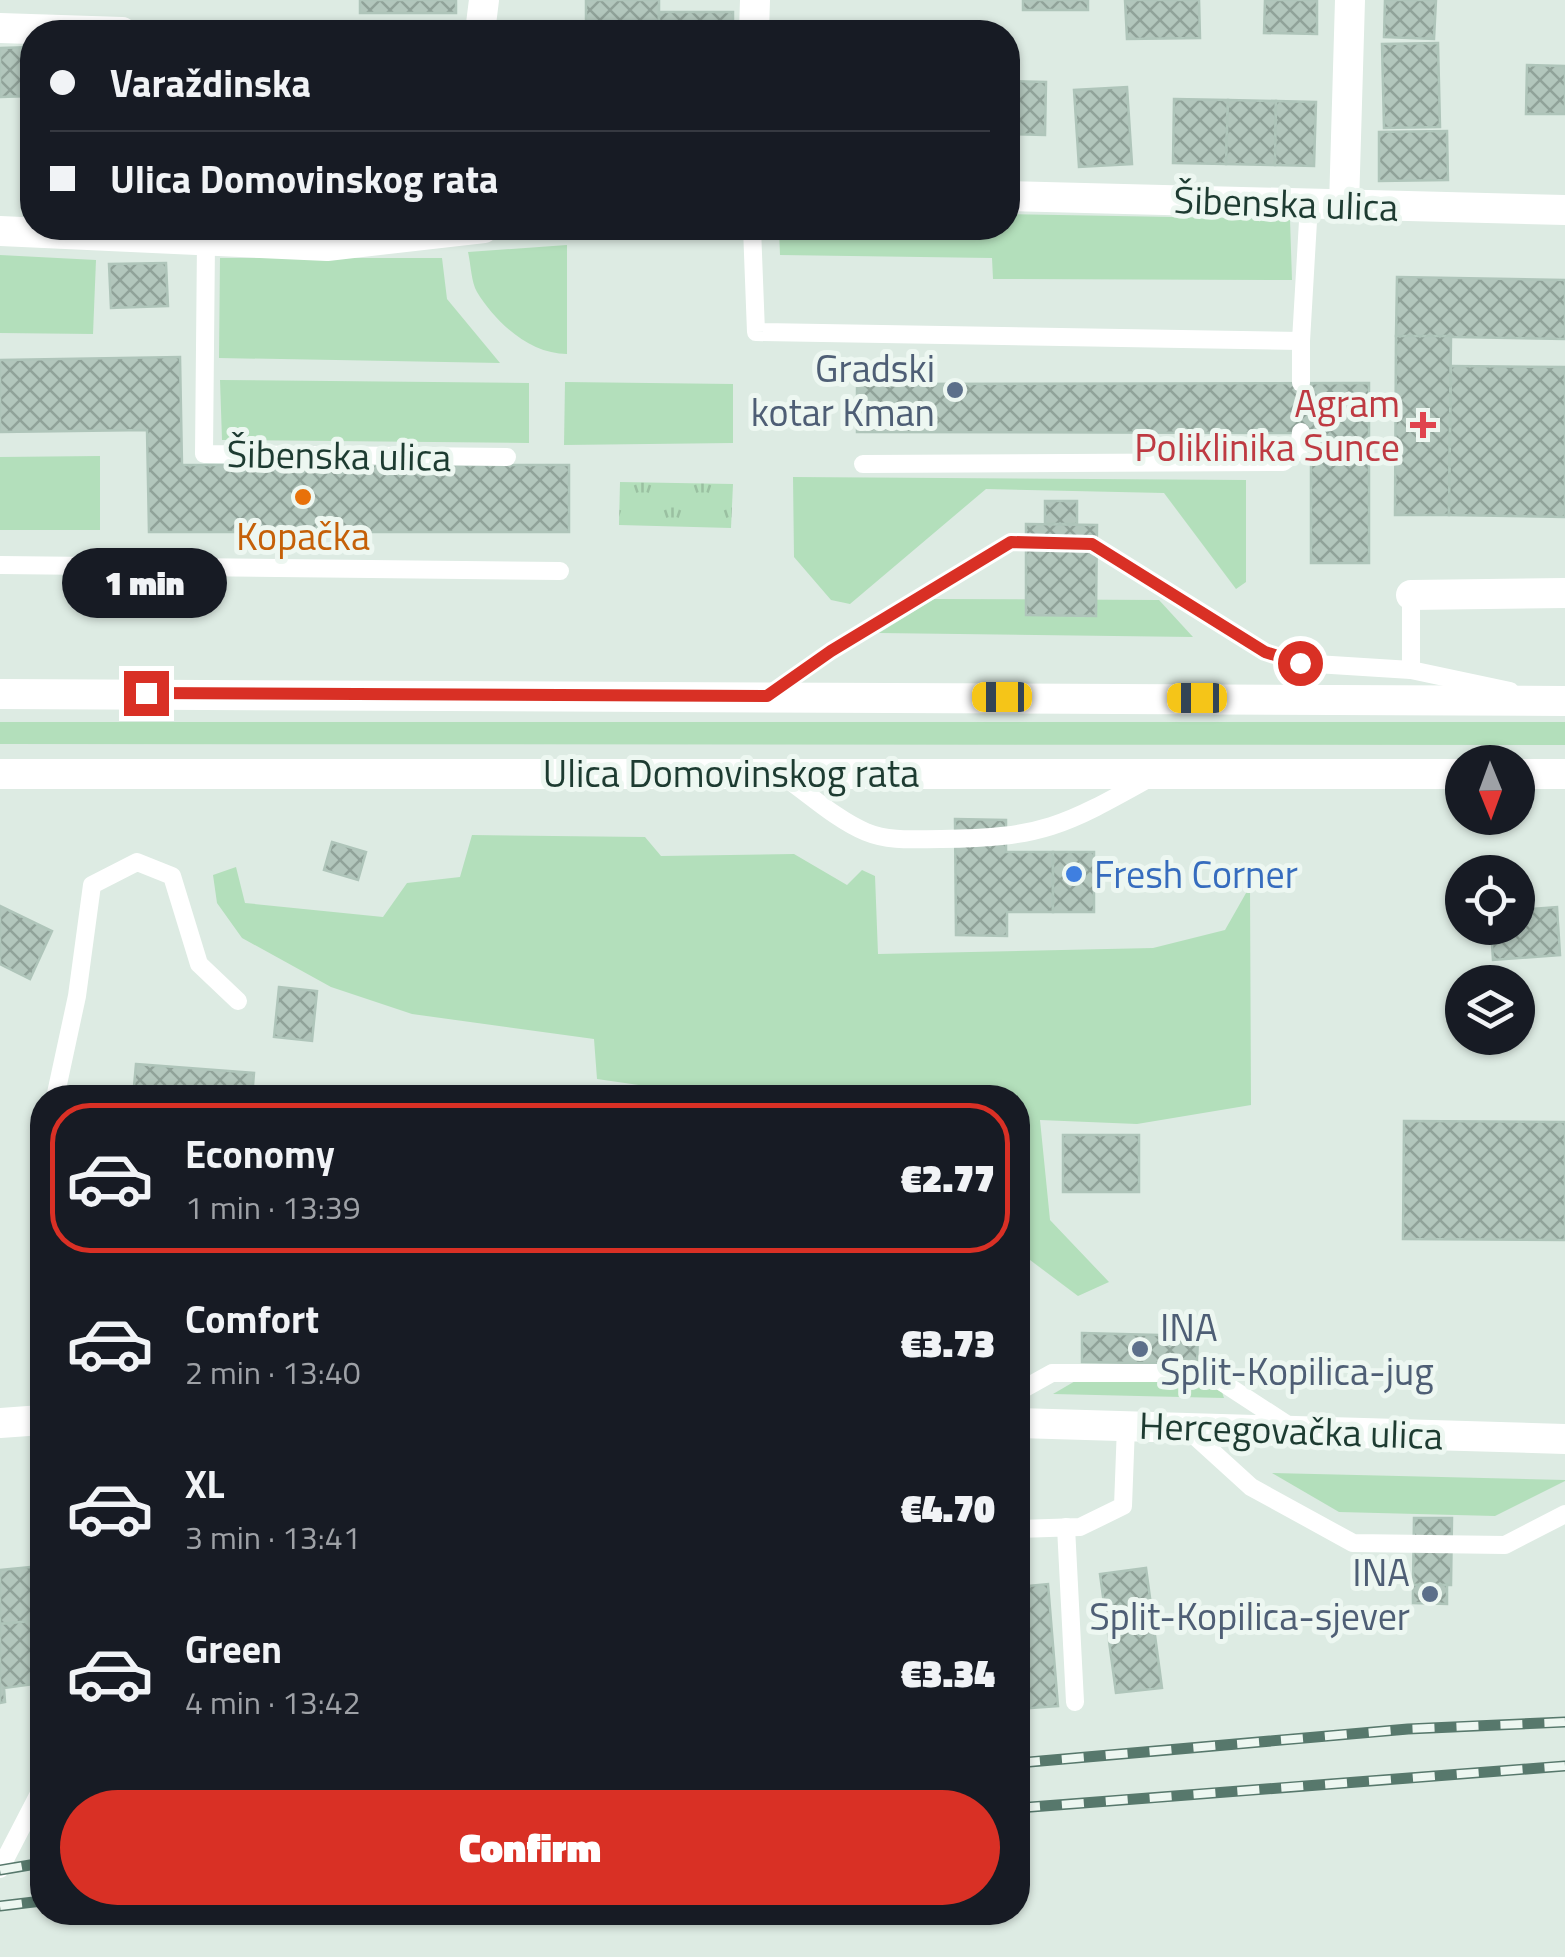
<!DOCTYPE html>
<meta charset="utf-8">
<style>
:root{--surface:#171b24;--page:#242831;--text:#f1f3f6;--muted:#9ea1a6;--line:#363941;--accent:#d93025}
body{margin:0;font-family:"Titillium Web",sans-serif;background:var(--page);color:var(--text);height:100vh;display:flex;flex-direction:column;font-size:38px;white-space:nowrap}
*{box-sizing:border-box;margin:0}
p{font-size:32px;color:var(--muted)}
.icon{flex:none;width:55px;height:55px;fill:none;stroke:currentColor;stroke-width:2;stroke-linecap:round;stroke-linejoin:round}
.map{position:relative;flex:1;overflow:hidden}
.side{position:absolute;left:30px;top:1085px;width:1000px;height:840px;display:flex;flex-direction:column;background:var(--surface);border-radius:40px;box-shadow:0 2px 8px #0004}
.side>*{flex:none}
.top-card{position:absolute;left:20px;top:20px;width:1000px;height:220px;border-radius:40px;box-shadow:0 2px 8px #0004;display:grid;align-content:center;height:220px;padding:0 30px;background:var(--surface)}
.needle{width:65px;rotate:179deg}
.buttons{position:absolute;left:1445px;top:745px;display:grid;gap:20px}
.buttons a{display:grid;place-items:center;width:90px;height:90px;border-radius:50%;background:var(--surface);box-shadow:0 2px 8px #0004;font-size:50px}
.end{position:absolute;width:45px;height:45px;margin:-22px;border:12px solid #d93025;background:#fff;box-shadow:0 0 0 5px #fff}
.from{border-radius:50%}
.bubble{position:absolute;height:70px;border-radius:35px;background:var(--surface);box-shadow:0 2px 8px #0004;font-size:32px;font-weight:800;line-height:70px;text-align:center}
.car{position:absolute;width:30px;height:60px;margin:-30px -15px;border-radius:12px;box-shadow:0 0 8px 2px #0007;background:linear-gradient(#f5c518 24%,#345 0 40%,#f5c518 0 76%,#345 0 86%,#f5c518 0)}
.top-card b{display:flex;align-items:center;gap:35px;height:95px;font-size:38px}
.top-card b+b{border-top:2px solid var(--line)}
.top-card i{width:25px;height:25px;background:var(--text)}
ul{padding:18px 0 0;list-style:none}
li{display:flex;align-items:center;gap:30px;height:150px;margin:0 20px 15px;padding:0 10px;border:5px solid transparent;border-radius:40px}
li div{flex:1}
li b{display:block;font-size:38px}
li em{font-style:normal;font-weight:800}
li.current{border-color:var(--accent)}
li>.icon{width:90px;height:90px;stroke-width:1.5}
.button{display:flex;gap:20px;margin-top:auto;padding:20px 30px}
.button a{flex:1;height:115px;border-radius:60px;background:var(--accent);color:#fff;font-size:40px;font-weight:800;line-height:115px;text-align:center}
.map>svg:first-child{display:block}
.grass{fill:#b3dfbb}
.park{fill:url(#park-tufts)}
.building{fill:url(#building-cross-hatch);stroke:#afc5ba;stroke-width:2.5}
.lines{fill:none;stroke-linecap:round;stroke-linejoin:round}
.service{stroke:#fff;stroke-width:18}
.minor{stroke:#fff;stroke-width:30}
.secondary{stroke:#fff;stroke-width:30}
.rail-casing{stroke:#57786c;stroke-width:11}
.rail{stroke:#edf7f1;stroke-width:8;stroke-dasharray:22;stroke-linecap:butt}
.route{stroke:#d93025;stroke-width:12}
.service-dot{fill:#5c6f8a;stroke:#edf7f1;stroke-width:4}
.health-dot{fill:#e0444e;stroke:#edf7f1;stroke-width:4}
.food-dot{fill:#e8710a;stroke:#edf7f1;stroke-width:4}
.shop-dot{fill:#3f7fe0;stroke:#edf7f1;stroke-width:4}
.labels{text-anchor:middle;dominant-baseline:central;stroke-width:10;stroke-linejoin:round;paint-order:stroke}
.street-label{font-size:38px;fill:#1d3b31;stroke:#edf7f1}
.service-label{font-size:38px;fill:#4e5e75;stroke:#edf7f1;text-anchor:end}
.health-label{font-size:38px;fill:#be3a42;stroke:#edf7f1;text-anchor:end}
.food-label{font-size:38px;fill:#c56008;stroke:#edf7f1}
.shop-label{font-size:38px;fill:#366cbe;stroke:#edf7f1;text-anchor:start}
</style>
<div class="map">
<svg width="1565" height="1957" viewBox="0 0 1565 1957">
<defs>
<pattern id="park-tufts" width="24" height="20" patternUnits="userSpaceOnUse" patternTransform="scale(2.5)"><rect width="24" height="20" fill="#b3dfbb"/><path d="M3 7l-1-3M5 7V3M7 7l1-3M15 17l-1-3M17 17v-4M19 17l1-3" fill="none" stroke="#9ac0a1"/></pattern>
<pattern id="building-cross-hatch" width="8" height="8" patternUnits="userSpaceOnUse" patternTransform="scale(2.5)"><rect width="8" height="8" fill="#b2c6bc"/><path d="M0 0l8 8M0 8l8-8" fill="none" stroke="#90a299"/></pattern>
</defs>
<rect width="100%" height="100%" fill="#ddebe3"/>
<g class="grass">
<polygon points="1008,214 1290,219 1292,280 993,279 992,258 780,255 779,228 1008,228"/>
<path d="M567 245V354C530 354 496 323 477 292 471 281 471 265 468 252Z"/>
<polygon points="0,255 96,260 93,334 0,333"/>
<polygon points="220,258 442,258 447,299 500,363 219,358"/>
<polygon points="220,380 529,383 529,443 222,440"/>
<polygon points="565,382 733,384 733,443 564,445"/>
<polygon points="100,456 100,530 0,530 0,457"/>
<polygon points="793,477 1246,480 1246,582 1236,589 1164,493 986,489 850,604 831,600 794,557"/>
<polygon points="934,599 1159,600 1193,637 879,633"/>
<polygon points="0,722 1565,722 1565,745 0,744"/>
<polygon points="472,835 645,837 661,856 794,854 847,885 862,870 875,876 878,954 1153,948 1225,930 1250,886 1251,1105 1137,1124 1040,1120 1050,1220 1109,1282 1078,1296 1018,1251 1018,1098 722,1097 597,1079 594,1039 412,1014 331,987 242,938 217,903 213,875 236,867 245,903 383,917 407,883 460,877"/>
<polygon points="1077,1380 1200,1380 1222,1392 1224,1398 1053,1394"/>
<polygon points="1272,1473 1565,1480 1565,1481 1495,1516 1339,1512"/>
</g>
<polygon class="park" points="620,482 733,484 731,528 619,525"/>
<g class="building">
<rect x="360" y="0" width="96" height="13"/>
<rect x="586" y="0" width="73" height="32"/>
<rect x="1023" y="0" width="65" height="10"/>
<polygon points="1125,0 1199,0 1200,38 1127,39"/>
<polygon points="1265,0 1317,0 1317,34 1264,33"/>
<polygon points="1385,0 1436,0 1434,39 1384,37"/>
<rect x="659" y="12" width="74" height="20"/>
<polygon points="1438,43 1440,127 1384,128 1382,44"/>
<polygon points="32,47 32,96 0,97 0,48"/>
<polygon points="1527,65 1565,66 1565,114 1526,114"/>
<polygon points="1008,81 1046,82 1045,135 1008,134"/>
<polygon points="1127,87 1132,164 1079,167 1074,90"/>
<polygon points="1174,99 1228,100 1226,164 1173,163"/>
<polygon points="1228,100 1276,101 1275,165 1226,164"/>
<polygon points="1276,101 1316,102 1314,166 1275,165"/>
<polygon points="1447,131 1448,180 1379,181 1379,132"/>
<polygon points="166,263 168,306 111,308 109,264"/>
<polygon points="1397,277 1565,280 1565,339 1396,336"/>
<polygon points="1396,336 1451,336 1449,515 1395,515"/>
<polygon points="180,357 182,465 569,465 569,532 149,532 147,430 0,432 0,360"/>
<polygon points="1451,366 1565,367 1565,517 1449,515"/>
<polygon points="1369,383 1369,563 1311,563 1311,433 857,432 857,384"/>
<rect x="1045" y="501" width="32" height="23"/>
<polygon points="1026,524 1097,525 1096,616 1026,615"/>
<polygon points="955,819 1006,820 1006,852 1053,852 1053,912 1007,912 1007,936 956,935"/>
<polygon points="332,842 366,852 358,880 324,870"/>
<rect x="1053" y="852" width="41" height="60"/>
<polygon points="0,906 52,931 30,979 0,964"/>
<polygon points="1557,907 1560,955 1493,960 1491,928 1518,928 1518,910"/>
<polygon points="279,987 317,991 312,1041 274,1037"/>
<polygon points="136,1064 254,1073 252,1098 133,1098"/>
<polygon points="1404,1121 1565,1122 1565,1240 1403,1239"/>
<rect x="1063" y="1135" width="76" height="57"/>
<polygon points="1082,1333 1198,1336 1197,1364 1082,1362"/>
<polygon points="1414,1518 1452,1518 1451,1585 1413,1585"/>
<polygon points="41,1546 42,1546 42,1620 0,1624 0,1570 41,1566"/>
<polygon points="1146,1568 1162,1688 1116,1693 1100,1574"/>
<polygon points="1048,1584 1058,1706 1018,1709 1018,1587"/>
<polygon points="1413,1585 1447,1585 1447,1604 1413,1603"/>
<polygon points="42,1620 42,1683 4,1688 5,1702 0,1703 0,1624"/>
</g>
<g class="lines">
<g class="service">
<polyline points="752,228 756,332 1301,341 1309,204"/>
<polyline points="206,241 204,454 507,457"/>
<polyline points="1301,383 1301,341"/>
<polyline points="863,464 1283,462 1299,450 1301,432"/>
<polyline points="0,565 560,571"/>
<polyline points="1411,595 1411,670"/>
<polyline points="767,696 831,651 1011,542 1092,544 1265,652 1300,663 1411,670 1510,691"/>
<path d="M783 776C809 794 837 820 866 832 890 842 916 839 941 839 1042 838 1064 826 1150 778"/>
<polyline points="55,1098 77,996 92,885 137,862 172,876 199,964 238,1001"/>
<polyline points="1018,1392 1052,1373 1208,1373 1291,1427"/>
<polyline points="1185,1427 1251,1487 1353,1543 1505,1545 1565,1514"/>
<polyline points="1066,1527 1075,1702"/>
<polyline points="1018,1529 1080,1527 1123,1506 1126,1426"/>
<polyline points="0,1869 42,1788"/>
</g>
<g class="minor">
<polyline points="0,28 122,32"/>
<polyline points="480,32 484,0"/>
<polyline points="754,32 755,0"/>
<polyline points="1008,196 1565,210"/>
<polyline points="1344,206 1350,0"/>
<polyline points="0,231 327,246 484,228"/>
<polyline points="1411,595 1565,593"/>
<polyline points="0,1423 42,1420"/>
<polyline points="1018,1423 1565,1439"/>
</g>
<g class="secondary">
<polyline points="0,694 1565,701"/>
<polyline points="0,774 1462,774"/>
<polyline points="1518,774 1565,774"/>
</g>
<defs>
<g id="rail">
<polyline points="1018,1763 1408,1729 1565,1722"/>
<polyline points="1018,1808 1565,1766"/>
<polyline points="0,1870 42,1863"/>
<polyline points="0,1906 42,1901"/>
</g>
</defs>
<use href="#rail" class="rail-casing"/>
<use href="#rail" class="rail"/>
</g>
<g class="lines">
<polyline class="route" points="146,693 767,696 831,651 1011,542 1092,544 1265,652 1300,663"/>
</g>
<g class="service-dot">
<circle cx="955" cy="390" r="10"/>
<circle cx="1140" cy="1349" r="10"/>
<circle cx="1430" cy="1594" r="10"/>
</g>
<path class="health-dot" d="M1418 410h10v10h10v10h-10v10h-10v-10h-10v-10h10z"/>
<circle class="food-dot" cx="303" cy="497" r="10"/>
<circle class="shop-dot" cx="1074" cy="874" r="10"/>
<g class="labels">
<g class="street-label">
<text transform="translate(1286 203) rotate(2)">Šibenska ulica</text>
<text transform="translate(339 455) rotate(1)">Šibenska ulica</text>
<text x="731" y="773">Ulica Domovinskog rata</text>
<text transform="translate(1291 1430) rotate(2)">Hercegovačka ulica</text>
</g>
<g class="service-label">
<text x="935" y="368">Gradski<tspan x="935" dy="44">kotar Kman</tspan></text>
<text x="1160" y="1327" text-anchor="start">INA<tspan x="1160" dy="44">Split-Kopilica-jug</tspan></text>
<text x="1410" y="1572">INA<tspan x="1410" dy="44">Split-Kopilica-sjever</tspan></text>
</g>
<g class="health-label">
<text x="1400" y="403">Agram<tspan x="1400" dy="44">Poliklinika Sunce</tspan></text>
</g>
<g class="food-label">
<text x="303" y="536">Kopačka</text>
</g>
<g class="shop-label">
<text x="1094" y="874">Fresh Corner</text>
</g>
</g>
</svg>
<div class="buttons">
<a><svg class="needle" viewBox="-14 -14 28 28"><path d="M0-13l5 13h-10z" fill="#e53935"/><path d="M0 13l5-13h-10z" fill="#9ea1a6"/></svg></a>
<a><svg class="icon" aria-label="locate" viewBox="0 0 24 24"><circle cx="12" cy="12" r="6"/><path d="M12 2v4M12 18v4M2 12h4M18 12h4"/></svg></a>
<a><svg class="icon" aria-label="layers" viewBox="0 0 24 24"><path d="M12 4l9 5-9 5-9-5zM3 14l9 5 9-5"/></svg></a>
</div>
<i class="end from" style="left:1300px;top:663px"></i>
<i class="end" style="left:146px;top:693px"></i>
<div class="bubble" style="left:62px;top:548px;width:165px">1 min</div>
<i class="car" style="left:1002px;top:697px;rotate:270deg"></i>
<i class="car" style="left:1197px;top:698px;rotate:270deg"></i>
<div class="top-card">
<b><i class="from"></i>Varaždinska</b>
<b><i></i>Ulica Domovinskog rata</b>
</div>
<section class="side">
<ul>
<li class="current"><svg class="icon" aria-label="car" viewBox="0 0 24 24"><path d="M5 17H2v-5l4-1 3-4h7l3 4 3 1v5h-3M9 17h6M6 11h13"/><circle cx="7" cy="17" r="2"/><circle cx="17" cy="17" r="2"/></svg><div><b>Economy</b><p>1 min · 13:39</p></div><em>€2.77</em></li>
<li><svg class="icon" aria-label="car" viewBox="0 0 24 24"><path d="M5 17H2v-5l4-1 3-4h7l3 4 3 1v5h-3M9 17h6M6 11h13"/><circle cx="7" cy="17" r="2"/><circle cx="17" cy="17" r="2"/></svg><div><b>Comfort</b><p>2 min · 13:40</p></div><em>€3.73</em></li>
<li><svg class="icon" aria-label="car" viewBox="0 0 24 24"><path d="M5 17H2v-5l4-1 3-4h7l3 4 3 1v5h-3M9 17h6M6 11h13"/><circle cx="7" cy="17" r="2"/><circle cx="17" cy="17" r="2"/></svg><div><b>XL</b><p>3 min · 13:41</p></div><em>€4.70</em></li>
<li><svg class="icon" aria-label="car" viewBox="0 0 24 24"><path d="M5 17H2v-5l4-1 3-4h7l3 4 3 1v5h-3M9 17h6M6 11h13"/><circle cx="7" cy="17" r="2"/><circle cx="17" cy="17" r="2"/></svg><div><b>Green</b><p>4 min · 13:42</p></div><em>€3.34</em></li>
</ul>
<div class="button"><a>Confirm</a></div>
</section>
</div>
